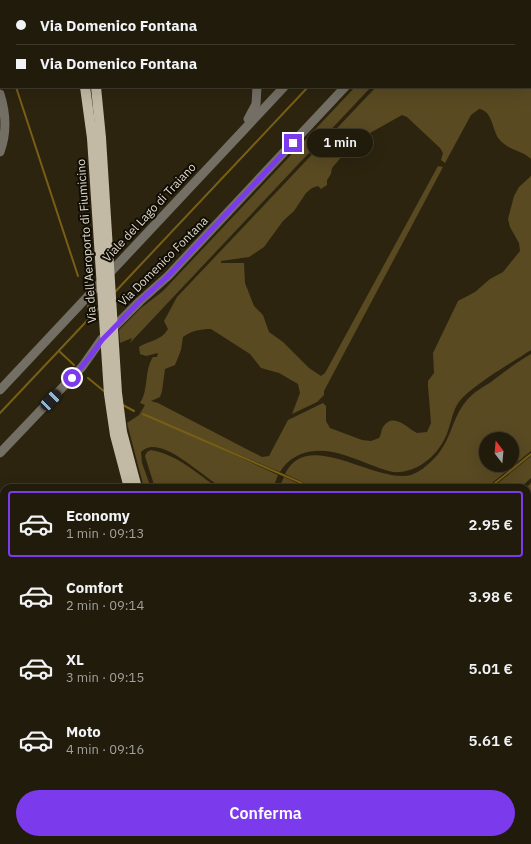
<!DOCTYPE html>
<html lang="it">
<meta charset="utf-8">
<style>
:root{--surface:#211b0b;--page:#2d2819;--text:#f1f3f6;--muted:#a2a19d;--line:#3e392c;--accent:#7c3aed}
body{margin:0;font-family:"IBM Plex Sans",sans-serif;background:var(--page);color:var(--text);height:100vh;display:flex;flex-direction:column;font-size:15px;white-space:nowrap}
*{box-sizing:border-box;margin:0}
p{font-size:13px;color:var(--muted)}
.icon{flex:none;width:22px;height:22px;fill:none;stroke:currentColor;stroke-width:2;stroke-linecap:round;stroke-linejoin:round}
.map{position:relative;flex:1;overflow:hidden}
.details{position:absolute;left:0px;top:484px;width:531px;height:360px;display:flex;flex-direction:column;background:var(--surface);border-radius:12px 12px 0 0;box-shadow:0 4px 16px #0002,0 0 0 1px var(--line)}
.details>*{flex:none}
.top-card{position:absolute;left:0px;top:0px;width:531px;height:88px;box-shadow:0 4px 16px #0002,0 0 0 1px var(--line);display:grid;align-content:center;height:88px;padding:0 16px;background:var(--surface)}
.needle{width:26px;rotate:344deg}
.buttons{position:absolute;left:479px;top:432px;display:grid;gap:8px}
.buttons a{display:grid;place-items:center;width:40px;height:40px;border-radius:50%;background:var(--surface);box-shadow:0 4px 16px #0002,0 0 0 1px var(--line);font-size:20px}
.end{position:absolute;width:18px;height:18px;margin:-9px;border:5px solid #7c3aed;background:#fff;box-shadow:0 0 0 2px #fff}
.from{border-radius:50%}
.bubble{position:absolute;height:28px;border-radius:14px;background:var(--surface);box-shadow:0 4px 16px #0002,0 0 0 1px var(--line);font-size:13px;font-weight:600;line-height:28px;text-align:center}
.car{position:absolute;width:12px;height:24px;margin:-12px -6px;border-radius:5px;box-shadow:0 0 3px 1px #0007;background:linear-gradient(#222 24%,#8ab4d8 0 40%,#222 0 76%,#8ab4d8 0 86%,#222 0)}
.top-card b{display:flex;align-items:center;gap:14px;height:38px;font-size:15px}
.top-card b+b{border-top:1px solid var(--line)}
.top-card i{width:10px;height:10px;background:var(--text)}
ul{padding:7px 0 0;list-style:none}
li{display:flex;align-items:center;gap:12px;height:66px;margin:0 8px 6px;padding:0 8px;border:2px solid transparent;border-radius:4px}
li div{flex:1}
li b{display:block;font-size:15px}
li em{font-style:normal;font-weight:600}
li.on{border-color:var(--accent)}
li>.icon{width:36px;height:36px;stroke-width:1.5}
.primary-button{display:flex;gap:8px;margin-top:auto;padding:8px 16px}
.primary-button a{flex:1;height:46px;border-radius:24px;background:var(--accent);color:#fff;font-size:16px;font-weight:600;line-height:46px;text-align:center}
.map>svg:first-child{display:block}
.green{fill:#594a22;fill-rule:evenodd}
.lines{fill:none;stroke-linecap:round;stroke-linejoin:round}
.stream{stroke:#785f16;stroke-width:2}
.minor{stroke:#736f65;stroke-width:9}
.major{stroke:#c3baa5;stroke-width:10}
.major-bridge{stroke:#c3baa5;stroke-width:10}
.route{stroke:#7c3aed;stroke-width:5}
.labels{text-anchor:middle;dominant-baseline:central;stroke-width:4;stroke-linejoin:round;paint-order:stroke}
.street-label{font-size:12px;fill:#ded9cc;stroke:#110d05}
</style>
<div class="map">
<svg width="531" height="844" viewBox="0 0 531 844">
<rect width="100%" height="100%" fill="#2c240f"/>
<g class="green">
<path d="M437 0H531V159C521 149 510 152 499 139 492 130 493 111 479 109L471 115 445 163 441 160 443 153 440 148 407 117 402 115 354 142 332 168 331 174 327 180V185L321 189 318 186 312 188 306 193 294 211 283 221 264 247 249 257 221 261V263H244L245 283 254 306 263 315 269 332 283 342 309 368 321 376 325 373 438 166 443 167 324 391V395L317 402 292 414 300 393 298 384 279 373 261 368 250 354 211 329C200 329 191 331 183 337L181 350 175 365 165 369 162 391 160 397 151 401 158 403 262 457 269 456 288 420 323 403 326 406V421L330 428 362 440 371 441 379 438C381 435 381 432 382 429 392 410 407 428 417 433L427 432 431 423 428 386V381L434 373 433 353 458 301 475 292 490 279 503 272 520 251 519 243 510 227 508 219 514 196 519 187 531 176V350C513 362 471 386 459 402 452 411 451 425 446 436 438 454 421 470 400 472 390 473 380 468 371 465 349 456 324 445 301 454 292 458 285 463 280 472L176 428 278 475 273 488C263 488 231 491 224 488 206 481 160 431 141 452L142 463 151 488H144L127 423 139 415 145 405 140 403C149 390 144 370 153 357H157L158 353 146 356 140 354 139 347C150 340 161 341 168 329L164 321 177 297 376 87H530V1Z"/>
<polygon points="355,87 371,87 130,343 132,338 120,343 119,330 141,308 163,291"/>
<path d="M531 354V451L486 488H316L285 474C307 427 375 484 411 475 416 473 422 470 426 466 453 445 449 421 467 400 474 392 483 387 491 382 504 372 517 362 531 354ZM486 439H512V465H486Z"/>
<path d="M151 450C176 454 198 474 218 488H155L145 456 147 452Z"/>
<polygon points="531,456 531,478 520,488 492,488"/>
<polygon points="284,477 308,488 279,488"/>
<polygon points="531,483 531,812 527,814 526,488"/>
<polygon points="0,653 4,661 4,705 0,697"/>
<polygon points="75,840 95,840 98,844 77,844"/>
<polygon points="196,840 288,840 287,844 188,844"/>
</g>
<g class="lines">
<g class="stream">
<polyline points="389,1 389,0"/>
<polyline points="0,37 1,40"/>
<polyline points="16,87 78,276"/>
<polyline points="114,293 308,87"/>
<polyline points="88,306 91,316"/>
<polyline points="59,351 74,365"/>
<polyline points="88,378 105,392"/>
<polyline points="121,404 134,411"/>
<polyline points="0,413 100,307"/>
<polyline points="143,414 313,488"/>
<polyline points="489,488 531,454"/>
</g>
<g class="minor">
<polyline points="114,0 115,1"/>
<polyline points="366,1 367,0"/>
<polyline points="426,1 427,0"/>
<path d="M0 94C6 113 7 133 0 152"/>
<polyline points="248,119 256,104 257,87"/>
<polyline points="0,390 284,87"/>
<polyline points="0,453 82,367 101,340 140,301 168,276 345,87"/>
<polyline points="0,755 4,762"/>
<polyline points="0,773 4,771"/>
<polyline points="0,791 4,789"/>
<polyline points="527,820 531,818"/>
<polyline points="44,840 46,844"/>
</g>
<g class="major">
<polyline points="48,0 49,1"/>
<polyline points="82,0 82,1"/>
<polyline points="85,87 92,138"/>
<polyline points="96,87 101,138"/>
<polyline points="492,840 497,844"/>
<polyline points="291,844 292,840"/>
<polyline points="300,844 301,840"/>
</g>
<g class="major-bridge">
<polyline points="92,138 109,394 115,435 129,488"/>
<polyline points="101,138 117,393 122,432 137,488"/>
<polyline points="478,840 483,844"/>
</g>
</g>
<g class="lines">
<polyline class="route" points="72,378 89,358 102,340 140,301 168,276 293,143"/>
</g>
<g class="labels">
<g class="street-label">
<text transform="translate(149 212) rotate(-47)">Viale del Lago di Traiano</text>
<text transform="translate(86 241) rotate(-94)">Via dell'Aeroporto di Fiumicino</text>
<text transform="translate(163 261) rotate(-45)">Via Domenico Fontana</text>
</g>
</g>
</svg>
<div class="buttons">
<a><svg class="needle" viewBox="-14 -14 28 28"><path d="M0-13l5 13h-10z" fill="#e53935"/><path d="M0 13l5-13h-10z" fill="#a2a19d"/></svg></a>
</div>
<i class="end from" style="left:72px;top:378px"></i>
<i class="end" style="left:293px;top:143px"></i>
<div class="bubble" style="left:307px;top:129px;width:66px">1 min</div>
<i class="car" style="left:51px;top:400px;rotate:44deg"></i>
<div class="top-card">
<b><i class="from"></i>Via Domenico Fontana</b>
<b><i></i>Via Domenico Fontana</b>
</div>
<section class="details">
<ul>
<li class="on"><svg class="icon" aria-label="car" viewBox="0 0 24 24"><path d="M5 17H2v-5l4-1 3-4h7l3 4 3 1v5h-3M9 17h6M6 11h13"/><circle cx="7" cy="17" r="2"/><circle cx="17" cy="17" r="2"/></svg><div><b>Economy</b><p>1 min · 09:13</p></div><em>2.95 €</em></li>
<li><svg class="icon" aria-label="car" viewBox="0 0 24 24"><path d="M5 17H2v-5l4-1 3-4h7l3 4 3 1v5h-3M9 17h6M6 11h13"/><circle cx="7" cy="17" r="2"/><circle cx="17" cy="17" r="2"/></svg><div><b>Comfort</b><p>2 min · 09:14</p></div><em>3.98 €</em></li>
<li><svg class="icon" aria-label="car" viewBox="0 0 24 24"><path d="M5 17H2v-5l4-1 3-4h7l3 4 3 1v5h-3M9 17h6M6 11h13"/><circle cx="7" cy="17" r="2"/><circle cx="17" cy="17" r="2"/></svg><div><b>XL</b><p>3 min · 09:15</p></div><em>5.01 €</em></li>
<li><svg class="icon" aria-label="car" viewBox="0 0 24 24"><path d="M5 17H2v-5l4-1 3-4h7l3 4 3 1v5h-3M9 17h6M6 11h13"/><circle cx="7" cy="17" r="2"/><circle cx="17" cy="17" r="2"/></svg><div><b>Moto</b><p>4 min · 09:16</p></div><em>5.61 €</em></li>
</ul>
<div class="primary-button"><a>Conferma</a></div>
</section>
</div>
